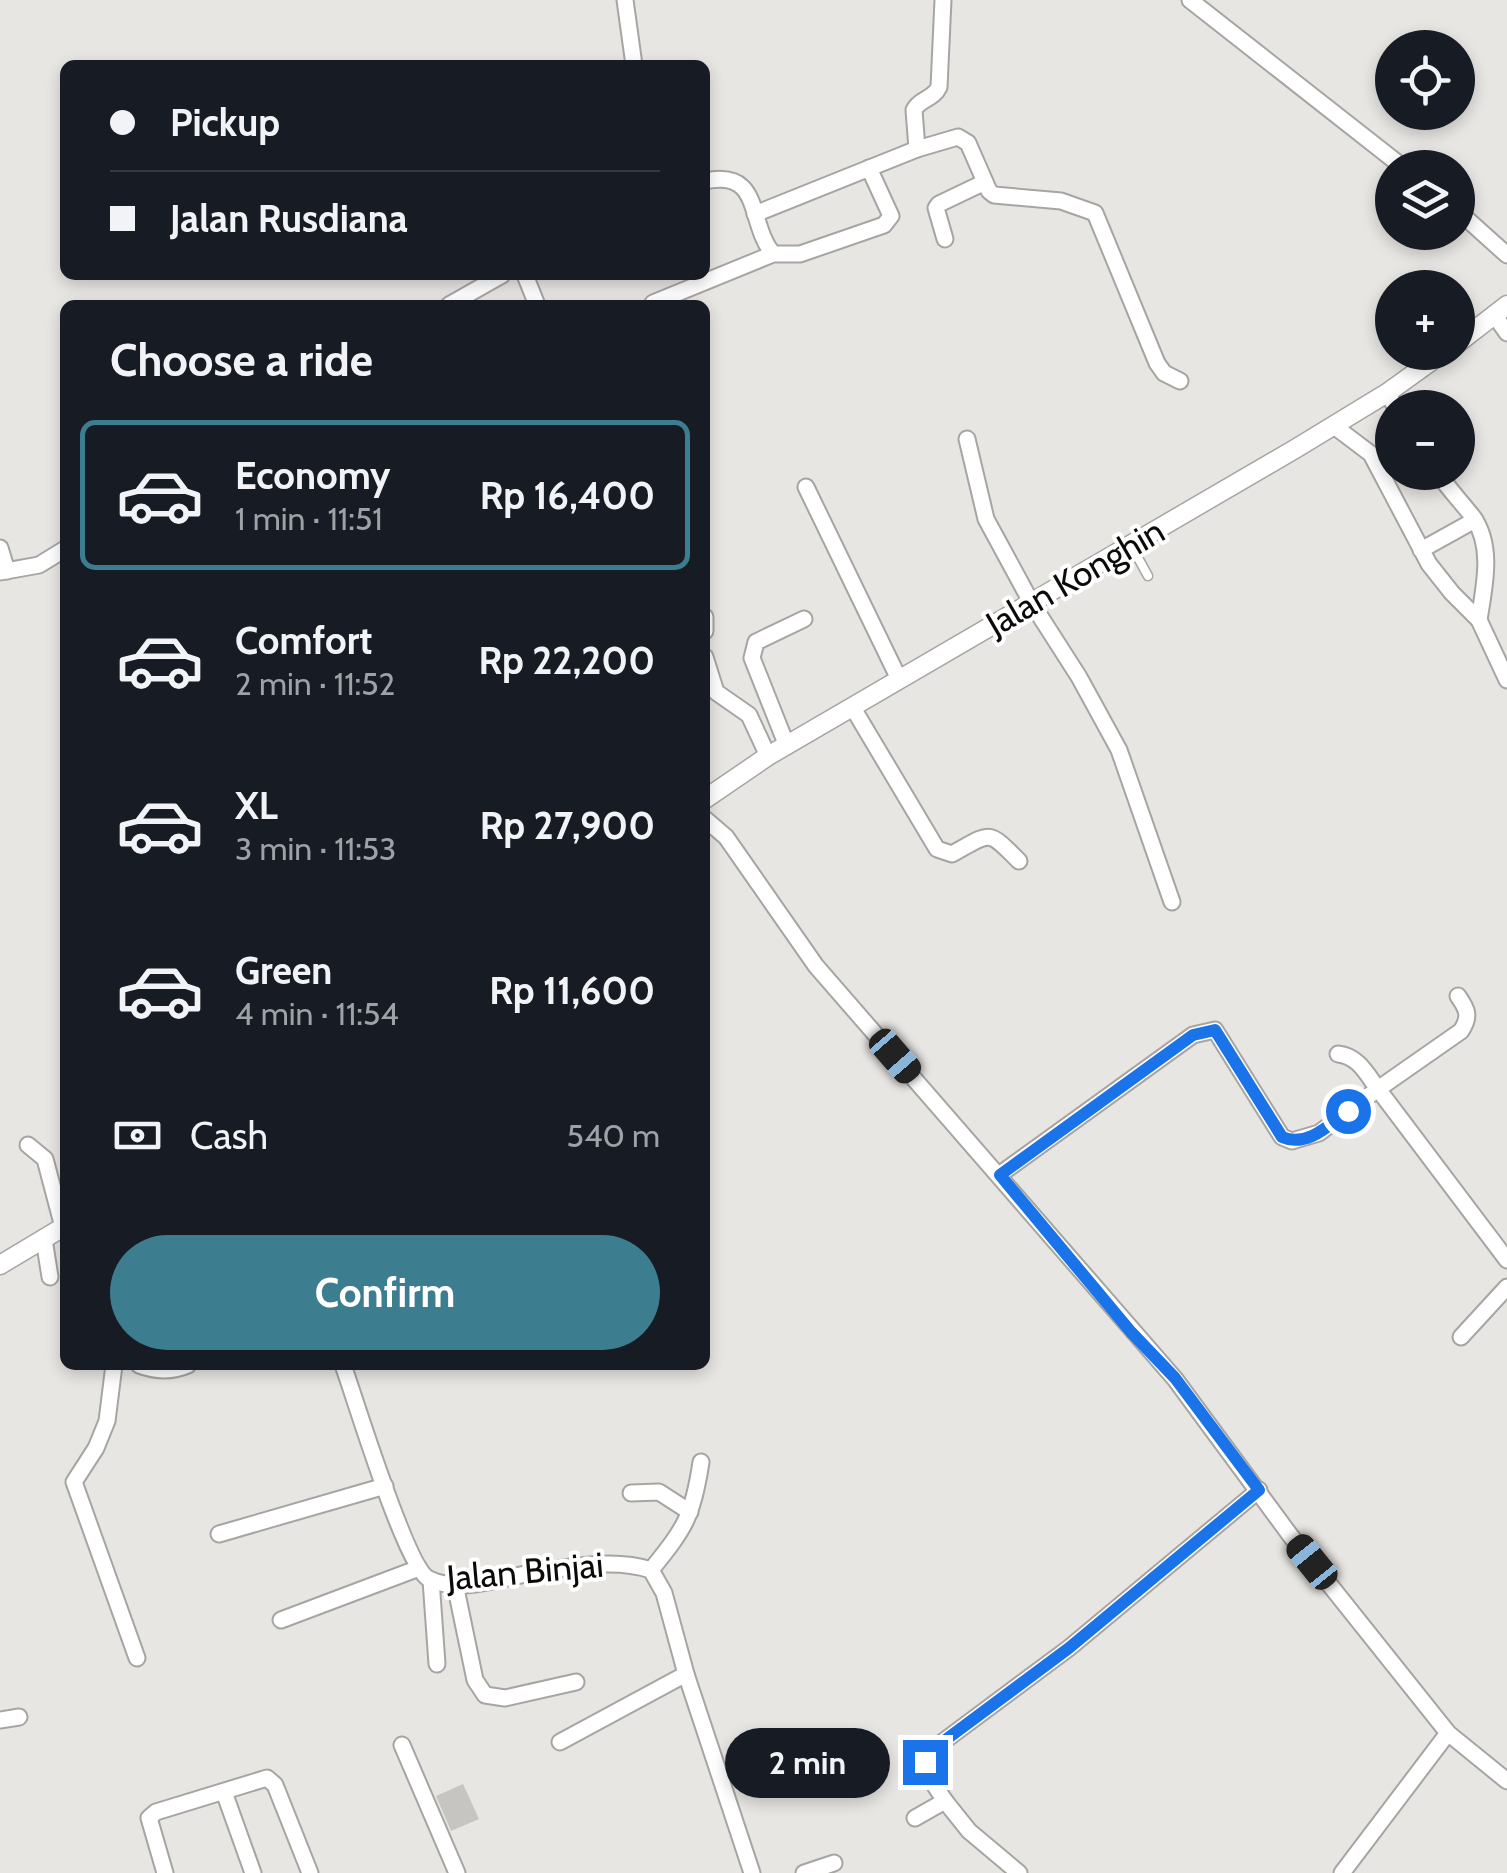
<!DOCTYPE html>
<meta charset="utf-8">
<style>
:root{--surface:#171b24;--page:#242831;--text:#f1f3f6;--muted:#9ea1a6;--line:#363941;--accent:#3c7e8f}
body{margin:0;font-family:Cabin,sans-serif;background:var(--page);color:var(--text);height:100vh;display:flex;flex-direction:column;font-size:38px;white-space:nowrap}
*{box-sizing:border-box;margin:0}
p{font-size:32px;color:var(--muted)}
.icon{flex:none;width:55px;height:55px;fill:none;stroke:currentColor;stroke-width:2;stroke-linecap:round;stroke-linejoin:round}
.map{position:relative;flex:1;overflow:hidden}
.side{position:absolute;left:60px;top:300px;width:650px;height:1070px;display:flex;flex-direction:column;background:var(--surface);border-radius:15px;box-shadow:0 5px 15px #0003}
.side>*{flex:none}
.guide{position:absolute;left:60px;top:60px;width:650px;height:220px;border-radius:15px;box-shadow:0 5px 15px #0003;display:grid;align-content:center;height:220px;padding:0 50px;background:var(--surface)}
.controls{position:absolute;left:1375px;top:30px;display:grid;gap:20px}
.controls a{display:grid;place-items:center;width:100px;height:100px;border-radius:50%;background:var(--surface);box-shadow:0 5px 15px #0003;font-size:50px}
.end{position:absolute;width:45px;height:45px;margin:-22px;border:12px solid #1a73e8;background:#fff;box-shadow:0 0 0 5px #fff}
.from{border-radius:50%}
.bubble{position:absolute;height:70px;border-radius:35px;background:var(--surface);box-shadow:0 5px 15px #0003;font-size:32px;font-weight:700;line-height:70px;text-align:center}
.car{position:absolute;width:30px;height:60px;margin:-30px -15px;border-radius:12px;box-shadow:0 0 8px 2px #0007;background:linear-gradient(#222 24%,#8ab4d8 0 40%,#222 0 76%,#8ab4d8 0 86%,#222 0)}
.guide b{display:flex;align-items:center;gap:35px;height:95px;font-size:38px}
.guide b+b{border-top:2px solid var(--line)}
.guide i{width:25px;height:25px;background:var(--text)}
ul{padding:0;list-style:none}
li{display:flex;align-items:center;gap:30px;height:150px;margin:0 20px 15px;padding:0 30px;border:5px solid transparent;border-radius:15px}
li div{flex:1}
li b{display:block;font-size:38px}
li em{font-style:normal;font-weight:700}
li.current{border-color:var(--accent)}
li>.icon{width:90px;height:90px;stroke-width:1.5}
h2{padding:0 50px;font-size:45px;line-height:120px}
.pay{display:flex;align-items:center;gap:25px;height:110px;padding:0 50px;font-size:38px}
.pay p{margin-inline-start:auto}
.cta{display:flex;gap:20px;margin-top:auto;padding:20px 50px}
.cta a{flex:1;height:115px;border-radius:60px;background:var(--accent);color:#fff;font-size:40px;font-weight:700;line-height:115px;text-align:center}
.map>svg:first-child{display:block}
.building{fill:#c7c5c2}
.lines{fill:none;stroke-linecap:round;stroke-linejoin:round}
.service-casing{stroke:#a7a5a2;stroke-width:11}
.minor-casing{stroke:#a7a5a2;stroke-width:19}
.tertiary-casing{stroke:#a7a5a2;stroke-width:21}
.service{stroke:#fff;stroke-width:8}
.minor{stroke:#fff;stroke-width:15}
.tertiary{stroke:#fff;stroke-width:18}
.route{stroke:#1a73e8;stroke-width:12}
.labels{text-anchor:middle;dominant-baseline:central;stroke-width:8;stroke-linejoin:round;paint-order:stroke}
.street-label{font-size:35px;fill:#0c0b0a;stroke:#fff}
</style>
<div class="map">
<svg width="1507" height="1873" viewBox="0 0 1507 1873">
<rect width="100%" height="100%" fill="#e8e6e3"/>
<polygon class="building" points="463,1784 479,1819 451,1831 436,1796"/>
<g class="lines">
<defs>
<polyline id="service" points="1131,545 1148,576"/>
<g id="minor">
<polyline points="625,0 634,65"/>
<polyline points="1190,0 1404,168"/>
<path d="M917 149 914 110C920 98 933 100 939 87L943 0"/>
<path d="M705 181C763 169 747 222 773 254"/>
<polyline points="1458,211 1507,255"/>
<polyline points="755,214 917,149 958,137 968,143 989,191 994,195 1061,201 1095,213 1157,363 1164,373 1180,381"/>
<polyline points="945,239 936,208 939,204 985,182"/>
<polyline points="525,275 537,305"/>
<polyline points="653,303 773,254 800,254 884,225 891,216 869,168"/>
<polyline points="449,305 502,275"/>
<polyline points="1495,316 1507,333"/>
<polyline points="1387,393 1396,408"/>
<polyline points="1334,426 1371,454 1429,564 1452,593 1479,620 1507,680"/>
<polyline points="967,439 986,519 1031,602 1079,677 1119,750 1172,902"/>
<path d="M1437 472C1448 488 1461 502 1473 517 1494 547 1484 587 1479 620"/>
<polyline points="806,487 899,679"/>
<polyline points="0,548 7,571"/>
<polyline points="1421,550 1475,520"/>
<polyline points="0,572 39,565 65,549"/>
<polyline points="705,617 705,631"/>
<polyline points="705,657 716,692 749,715 768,756"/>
<path d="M853 708 937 849 952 854C992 832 987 829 1019 861"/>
<polyline points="787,746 752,658 756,642 804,619"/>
<polyline points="705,819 726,837 816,966 1175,1379 1290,1535 1448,1733 1507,1781"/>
<path d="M1338 1054C1358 1056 1366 1073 1378 1089L1461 1031C1471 1016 1467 1009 1458 996"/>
<polyline points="28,1145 45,1159 63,1227"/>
<polyline points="999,1175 1193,1035 1215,1030 1282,1137 1292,1141 1319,1133 1378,1089 1507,1260"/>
<polyline points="44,1239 50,1277"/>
<polyline points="1461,1337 1507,1287"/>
<polyline points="114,1365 107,1421 96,1448 74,1482 137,1658"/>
<path d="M139 1365C155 1371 172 1372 188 1365"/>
<path d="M343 1365C355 1398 406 1568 429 1579 461 1594 504 1577 536 1572 576 1567 613 1558 651 1570L664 1593 686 1674 752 1873"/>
<polyline points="631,1493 659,1492 690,1512"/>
<polyline points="219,1534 385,1486"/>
<path d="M651 1570C685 1528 693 1516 701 1462"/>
<polyline points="431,1580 437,1664"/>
<polyline points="455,1584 475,1680 485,1695 505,1698 576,1682"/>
<polyline points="281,1620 419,1568"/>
<polyline points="0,1720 19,1717"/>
<polyline points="560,1742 686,1674"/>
<polyline points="402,1745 457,1873"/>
<polyline points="224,1792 253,1873"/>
<polyline points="945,1801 969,1831 1019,1873"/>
<polyline points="915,1818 945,1801 926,1772 925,1762 940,1744 1069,1648 1259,1490"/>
<polyline points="165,1873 149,1818 156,1812 267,1778 275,1785 310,1873"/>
<polyline points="804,1873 834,1863"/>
<polyline points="1342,1873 1448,1733"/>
</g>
<g id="tertiary">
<polyline points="1458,343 1507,305"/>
<polyline points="705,799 768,756 1295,449 1387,393 1444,352"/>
<polyline points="0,1265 65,1226"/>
</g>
</defs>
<use href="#service" class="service-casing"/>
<use href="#minor" class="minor-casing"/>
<use href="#tertiary" class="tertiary-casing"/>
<use href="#service" class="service"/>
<use href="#minor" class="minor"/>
<use href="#tertiary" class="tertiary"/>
</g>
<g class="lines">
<path class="route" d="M925 1762 940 1744 1069 1648 1259 1490 1175 1378 1131 1332 1000 1175 1193 1035 1215 1030 1282 1137C1307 1148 1329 1125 1348 1111"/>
</g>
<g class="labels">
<g class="street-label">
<text transform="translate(1075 577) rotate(-30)">Jalan Konghin</text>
<text transform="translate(525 1571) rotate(-5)">Jalan Binjai</text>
</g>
</g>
</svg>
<div class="controls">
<a><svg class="icon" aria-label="locate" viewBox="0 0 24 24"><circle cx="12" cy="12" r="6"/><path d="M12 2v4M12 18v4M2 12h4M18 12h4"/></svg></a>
<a><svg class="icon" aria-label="layers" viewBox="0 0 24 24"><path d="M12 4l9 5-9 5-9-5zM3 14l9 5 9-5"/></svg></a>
<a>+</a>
<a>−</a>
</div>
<i class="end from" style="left:1348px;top:1111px"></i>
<i class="end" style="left:925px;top:1762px"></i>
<div class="bubble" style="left:725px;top:1728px;width:165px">2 min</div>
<i class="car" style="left:895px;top:1056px;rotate:139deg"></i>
<i class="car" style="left:1312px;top:1562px;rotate:321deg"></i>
<div class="guide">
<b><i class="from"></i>Pickup</b>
<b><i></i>Jalan Rusdiana</b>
</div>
<section class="side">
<h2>Choose a ride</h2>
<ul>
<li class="current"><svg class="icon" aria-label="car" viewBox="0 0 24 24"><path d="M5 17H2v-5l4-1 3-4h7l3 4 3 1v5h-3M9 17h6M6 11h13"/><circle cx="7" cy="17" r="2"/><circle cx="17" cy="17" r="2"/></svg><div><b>Economy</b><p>1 min · 11:51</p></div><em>Rp 16,400</em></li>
<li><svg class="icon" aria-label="car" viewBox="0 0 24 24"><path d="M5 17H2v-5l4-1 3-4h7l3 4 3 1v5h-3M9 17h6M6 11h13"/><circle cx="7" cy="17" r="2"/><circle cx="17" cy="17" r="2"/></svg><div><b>Comfort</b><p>2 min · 11:52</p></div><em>Rp 22,200</em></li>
<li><svg class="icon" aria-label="car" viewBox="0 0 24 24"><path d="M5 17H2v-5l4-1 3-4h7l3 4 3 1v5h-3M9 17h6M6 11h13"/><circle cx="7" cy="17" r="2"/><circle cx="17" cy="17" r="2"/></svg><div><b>XL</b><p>3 min · 11:53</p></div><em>Rp 27,900</em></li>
<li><svg class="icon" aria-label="car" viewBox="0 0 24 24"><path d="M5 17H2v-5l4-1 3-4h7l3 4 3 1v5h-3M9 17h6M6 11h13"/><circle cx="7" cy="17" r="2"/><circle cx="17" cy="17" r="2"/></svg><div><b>Green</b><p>4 min · 11:54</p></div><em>Rp 11,600</em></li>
</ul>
<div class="pay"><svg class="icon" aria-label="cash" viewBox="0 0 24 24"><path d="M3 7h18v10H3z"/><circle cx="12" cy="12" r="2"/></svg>Cash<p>540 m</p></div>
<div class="cta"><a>Confirm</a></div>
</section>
</div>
